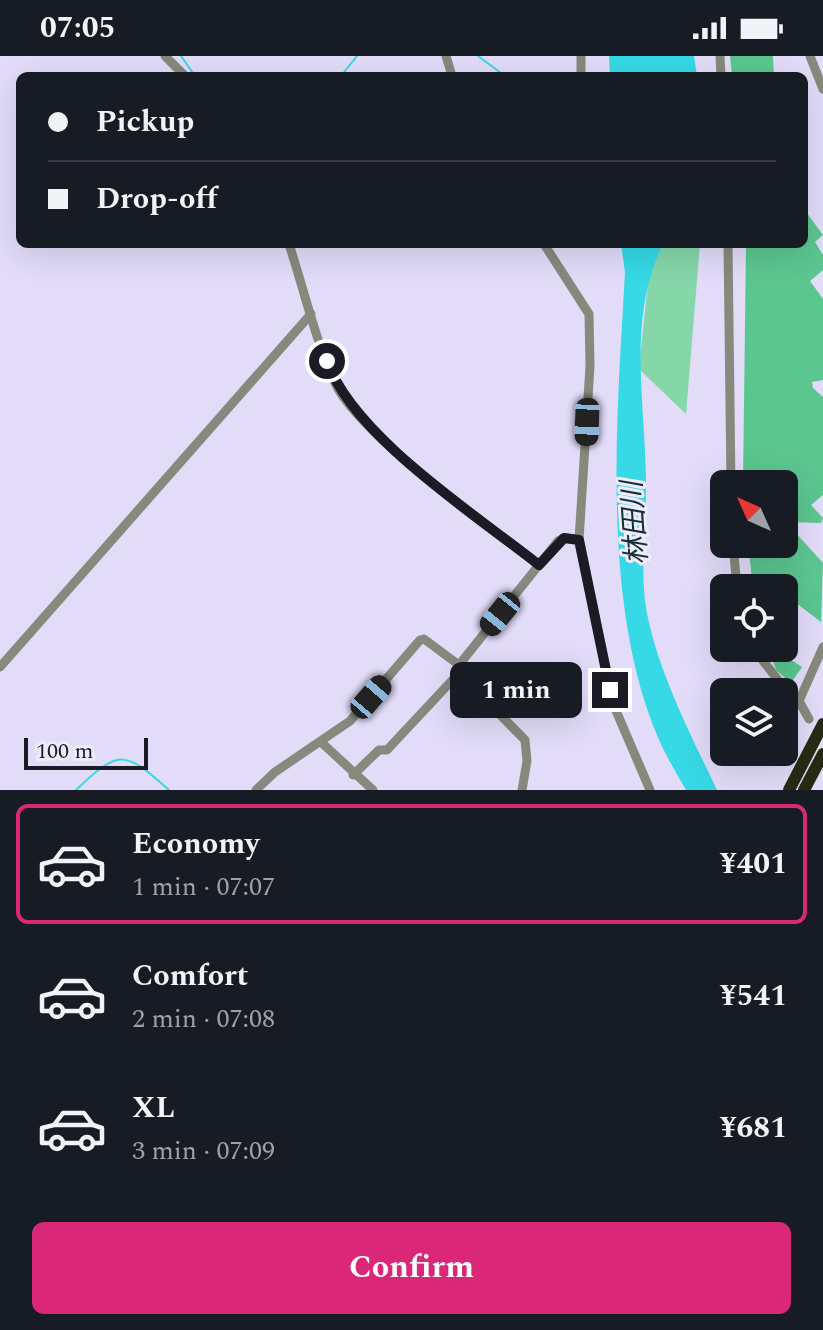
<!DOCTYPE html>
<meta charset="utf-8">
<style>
:root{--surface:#171b24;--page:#20242c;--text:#f1f3f6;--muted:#9ea1a6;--line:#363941;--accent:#db2777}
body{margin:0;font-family:Spectral,"Noto Sans JP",serif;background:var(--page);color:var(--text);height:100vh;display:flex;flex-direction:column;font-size:30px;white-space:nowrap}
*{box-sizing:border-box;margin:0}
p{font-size:26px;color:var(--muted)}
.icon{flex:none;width:44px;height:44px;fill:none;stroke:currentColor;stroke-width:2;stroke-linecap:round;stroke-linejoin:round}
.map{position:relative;height:734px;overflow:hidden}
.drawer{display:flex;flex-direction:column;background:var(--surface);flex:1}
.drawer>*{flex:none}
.banner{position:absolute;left:16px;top:16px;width:792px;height:176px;border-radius:12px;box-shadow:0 8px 32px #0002;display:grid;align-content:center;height:176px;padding:0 32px;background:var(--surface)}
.needle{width:52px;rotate:315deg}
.fabs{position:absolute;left:710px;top:414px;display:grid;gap:16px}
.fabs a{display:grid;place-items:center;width:88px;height:88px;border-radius:12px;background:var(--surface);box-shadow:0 8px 32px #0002;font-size:40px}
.scale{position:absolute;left:24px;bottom:20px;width:124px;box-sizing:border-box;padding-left:8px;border:4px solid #1c1a24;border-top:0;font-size:22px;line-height:28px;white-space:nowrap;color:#1c1a24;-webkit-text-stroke:6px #eeebfd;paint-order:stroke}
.end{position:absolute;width:36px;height:36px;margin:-18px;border:10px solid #1c1a24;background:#fff;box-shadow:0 0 0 4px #fff}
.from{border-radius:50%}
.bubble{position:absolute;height:56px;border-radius:12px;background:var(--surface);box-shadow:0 8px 32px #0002;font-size:26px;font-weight:700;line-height:56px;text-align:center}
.car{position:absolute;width:24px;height:48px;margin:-24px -12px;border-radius:10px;box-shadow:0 0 6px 2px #0007;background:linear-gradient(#222 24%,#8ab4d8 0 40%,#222 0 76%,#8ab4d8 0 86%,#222 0)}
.banner b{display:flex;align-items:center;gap:28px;height:76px;font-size:30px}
.banner b+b{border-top:2px solid var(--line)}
.banner i{width:20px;height:20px;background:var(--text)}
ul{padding:14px 0 0;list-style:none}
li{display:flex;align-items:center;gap:24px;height:120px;margin:0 16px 12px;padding:0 16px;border:4px solid transparent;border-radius:12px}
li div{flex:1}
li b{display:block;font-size:30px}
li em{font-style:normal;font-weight:700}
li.current{border-color:var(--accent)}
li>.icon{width:72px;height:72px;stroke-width:1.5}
.button{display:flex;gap:16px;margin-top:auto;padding:16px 32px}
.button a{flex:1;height:92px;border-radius:12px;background:var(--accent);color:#fff;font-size:32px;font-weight:700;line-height:92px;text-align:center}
.status{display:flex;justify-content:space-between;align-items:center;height:56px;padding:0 40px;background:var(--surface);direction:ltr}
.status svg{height:22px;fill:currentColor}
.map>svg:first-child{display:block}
.green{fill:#85d7aa}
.forest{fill:#5bc690}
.water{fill:#36d9e5}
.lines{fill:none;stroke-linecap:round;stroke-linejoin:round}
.stream{stroke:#36d9e5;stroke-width:2}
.minor{stroke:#87897d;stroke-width:9}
.highway{stroke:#282b13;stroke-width:12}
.route{stroke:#1c1a24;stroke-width:10}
.labels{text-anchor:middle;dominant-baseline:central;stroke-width:6;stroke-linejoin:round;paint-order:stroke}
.water-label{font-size:28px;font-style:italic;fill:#163032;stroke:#eeebfd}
</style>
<div class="status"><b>07:05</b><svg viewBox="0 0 49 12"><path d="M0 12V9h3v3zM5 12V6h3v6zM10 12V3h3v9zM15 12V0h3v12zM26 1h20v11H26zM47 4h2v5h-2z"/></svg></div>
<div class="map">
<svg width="823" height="734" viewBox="0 0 823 734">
<rect width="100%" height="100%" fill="#e2dcf9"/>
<polygon class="green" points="663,188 700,188 686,358 639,313 649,216"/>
<g class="forest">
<polygon points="730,0 773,0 774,20 732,20"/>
<polygon points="804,153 823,179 815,186 823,199 823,214 810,225 823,243 823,324 812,326 813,332 823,341 823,439 811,449 823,462 821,467 786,466 823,507 821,566 787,540 784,543 784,532 753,532 748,488 784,488 784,428 743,428 746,188 804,188"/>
<polygon points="769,592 781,592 782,598 802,611 791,627 776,614"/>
</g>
<g class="water">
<polygon points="609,0 694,0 697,20 610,20"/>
<path d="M621 188H663C626 262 646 349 646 429 646 467 640 515 646 552 657 614 690 677 717 734H686C677 718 667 702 660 686 600 550 617 361 625 216Z"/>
</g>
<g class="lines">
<g class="stream">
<polyline points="181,0 195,20"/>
<polyline points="478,0 505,20"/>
<polyline points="341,20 357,0"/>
<path d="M76 734C120 692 125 695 169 734"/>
</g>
<g class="minor">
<polyline points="165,0 185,20"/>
<polyline points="446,0 452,20"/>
<polyline points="720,0 721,20"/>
<polyline points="810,0 823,33"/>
<polyline points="581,20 581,0"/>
<path d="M289 188C304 234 315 283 335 327 357 377 491 471 539 509"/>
<polyline points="544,188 589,258 590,310 579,484 614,650 650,734"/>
<polyline points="728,188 731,428"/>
<polyline points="733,488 737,532"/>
<polyline points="753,592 792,642 799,645"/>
<polyline points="0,611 311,258"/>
<polyline points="809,663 799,645 823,591"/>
<polyline points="322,687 373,734"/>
<polyline points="353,719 379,694 387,694 459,617"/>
<polyline points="256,734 275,716 350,665 420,584 424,583 459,609"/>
<polyline points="522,734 527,705 525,684 459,617 459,609 558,485 564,482 579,484"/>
</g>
<g class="highway">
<polyline points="789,734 823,668"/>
<polyline points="804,734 823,698"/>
</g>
</g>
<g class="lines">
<path class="route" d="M327 305C353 380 476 459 539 509L564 482 579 484 610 634"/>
</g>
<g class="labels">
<g class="water-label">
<text transform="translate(635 467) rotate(-94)">林田川</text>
</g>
</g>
</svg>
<div class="fabs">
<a><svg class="needle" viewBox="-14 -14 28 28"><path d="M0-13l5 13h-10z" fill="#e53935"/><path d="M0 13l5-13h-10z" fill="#9ea1a6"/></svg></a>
<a><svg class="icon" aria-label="locate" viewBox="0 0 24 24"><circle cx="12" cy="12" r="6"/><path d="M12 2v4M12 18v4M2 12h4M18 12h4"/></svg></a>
<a><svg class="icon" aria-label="layers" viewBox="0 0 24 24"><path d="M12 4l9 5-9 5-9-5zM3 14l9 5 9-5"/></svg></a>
</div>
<div class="scale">100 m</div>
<i class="end from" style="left:327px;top:305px"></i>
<i class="end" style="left:610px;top:634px"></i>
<div class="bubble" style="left:450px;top:606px;width:132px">1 min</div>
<i class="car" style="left:587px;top:366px;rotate:182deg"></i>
<i class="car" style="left:500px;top:558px;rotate:219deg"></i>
<i class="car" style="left:371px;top:641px;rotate:41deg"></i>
<div class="banner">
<b><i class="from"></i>Pickup</b>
<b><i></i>Drop-off</b>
</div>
</div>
<section class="drawer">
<ul>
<li class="current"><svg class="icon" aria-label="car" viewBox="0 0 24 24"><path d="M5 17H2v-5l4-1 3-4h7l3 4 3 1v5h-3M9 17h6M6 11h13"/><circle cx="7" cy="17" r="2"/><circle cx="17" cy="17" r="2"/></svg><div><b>Economy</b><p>1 min · 07:07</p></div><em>¥401</em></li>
<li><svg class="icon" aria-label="car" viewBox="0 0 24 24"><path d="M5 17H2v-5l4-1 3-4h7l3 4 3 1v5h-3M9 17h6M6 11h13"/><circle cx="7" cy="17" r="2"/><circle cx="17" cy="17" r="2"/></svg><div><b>Comfort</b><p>2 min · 07:08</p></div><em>¥541</em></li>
<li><svg class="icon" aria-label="car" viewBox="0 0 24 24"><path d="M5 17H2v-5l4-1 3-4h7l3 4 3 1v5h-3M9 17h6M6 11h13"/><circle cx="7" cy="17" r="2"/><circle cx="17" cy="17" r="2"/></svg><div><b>XL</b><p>3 min · 07:09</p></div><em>¥681</em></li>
</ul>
<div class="button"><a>Confirm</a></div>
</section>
